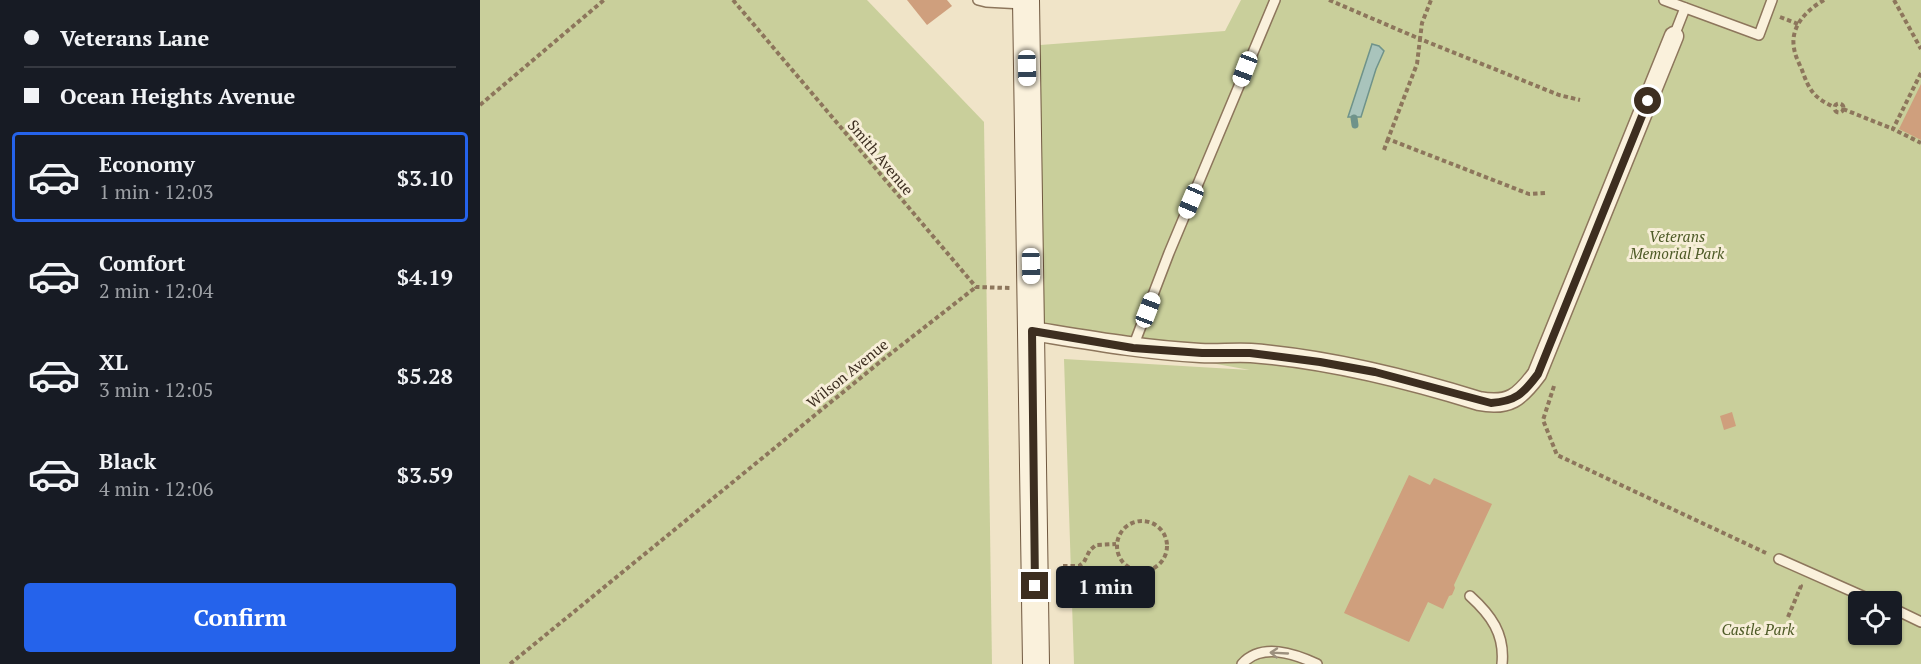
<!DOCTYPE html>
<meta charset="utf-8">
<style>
:root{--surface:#171b24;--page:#242831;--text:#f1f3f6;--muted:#9ea1a6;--line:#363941;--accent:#2563eb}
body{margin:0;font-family:"PT Serif",serif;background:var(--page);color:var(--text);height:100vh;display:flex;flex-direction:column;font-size:22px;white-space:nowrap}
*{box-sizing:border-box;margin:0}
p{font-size:20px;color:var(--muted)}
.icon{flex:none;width:33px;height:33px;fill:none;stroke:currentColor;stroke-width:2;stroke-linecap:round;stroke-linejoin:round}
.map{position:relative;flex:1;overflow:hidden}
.sheet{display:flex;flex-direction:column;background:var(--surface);width:480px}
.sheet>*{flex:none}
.hud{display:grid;align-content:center;height:132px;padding:0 24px;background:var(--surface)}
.controls{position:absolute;left:1368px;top:591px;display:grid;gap:12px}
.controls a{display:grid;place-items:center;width:54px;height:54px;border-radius:6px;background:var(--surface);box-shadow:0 2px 4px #0004;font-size:30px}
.end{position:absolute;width:27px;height:27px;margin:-14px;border:8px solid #3d2e20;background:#fff;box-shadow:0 0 0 3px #fff}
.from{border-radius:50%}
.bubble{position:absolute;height:42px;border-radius:6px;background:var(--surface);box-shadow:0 2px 4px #0004;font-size:20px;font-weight:700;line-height:42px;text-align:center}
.car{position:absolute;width:18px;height:36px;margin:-18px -9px;border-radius:8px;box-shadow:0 0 4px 2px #0007;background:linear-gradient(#fff 24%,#345 0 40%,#fff 0 76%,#345 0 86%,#fff 0)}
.hud b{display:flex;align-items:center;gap:21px;height:57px;font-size:22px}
.hud b+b{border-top:2px solid var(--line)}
.hud i{width:15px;height:15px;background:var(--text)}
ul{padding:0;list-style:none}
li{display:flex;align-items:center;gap:18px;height:90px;margin:0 12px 9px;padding:0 12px;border:3px solid transparent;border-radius:6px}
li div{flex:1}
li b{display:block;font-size:22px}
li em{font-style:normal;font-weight:700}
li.on{border-color:var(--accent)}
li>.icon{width:54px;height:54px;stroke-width:1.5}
.primary-button{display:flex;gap:12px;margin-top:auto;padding:12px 24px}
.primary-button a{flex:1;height:69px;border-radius:6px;background:var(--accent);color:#fff;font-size:24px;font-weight:700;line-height:69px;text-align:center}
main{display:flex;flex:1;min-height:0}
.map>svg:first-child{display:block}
.green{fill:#c9cf9b;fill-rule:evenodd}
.water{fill:#a9c4bc;stroke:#6f938a;stroke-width:1.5}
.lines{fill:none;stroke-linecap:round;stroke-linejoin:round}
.stream{stroke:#6f938a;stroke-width:7}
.building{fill:#cf9f7d}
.service-casing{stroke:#8d765c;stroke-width:12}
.minor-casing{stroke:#8d765c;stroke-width:21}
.secondary-casing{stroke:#6f573f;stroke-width:28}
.path{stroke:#8d765c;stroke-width:4;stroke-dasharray:4.5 3;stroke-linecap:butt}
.service{stroke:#faf1dc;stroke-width:9}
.minor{stroke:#faf1dc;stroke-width:18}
.secondary{stroke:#faf1dc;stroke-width:26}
.oneway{stroke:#9c907e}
.route{stroke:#3d2e20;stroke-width:8}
.labels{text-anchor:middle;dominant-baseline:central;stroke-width:6;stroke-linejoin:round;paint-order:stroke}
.street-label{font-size:15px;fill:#3d2e20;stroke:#f7eed8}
.park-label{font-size:15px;font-style:italic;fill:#4d5a26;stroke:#f7eed8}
</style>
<main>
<section class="sheet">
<div class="hud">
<b><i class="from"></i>Veterans Lane</b>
<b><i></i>Ocean Heights Avenue</b>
</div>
<ul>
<li class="on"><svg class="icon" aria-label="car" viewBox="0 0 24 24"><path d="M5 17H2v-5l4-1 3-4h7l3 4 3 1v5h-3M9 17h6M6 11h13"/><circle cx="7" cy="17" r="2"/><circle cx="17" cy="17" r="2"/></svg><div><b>Economy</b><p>1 min · 12:03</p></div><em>$3.10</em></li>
<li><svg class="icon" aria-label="car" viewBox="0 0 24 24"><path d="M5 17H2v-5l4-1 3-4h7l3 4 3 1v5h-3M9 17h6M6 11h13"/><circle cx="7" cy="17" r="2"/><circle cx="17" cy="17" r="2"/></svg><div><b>Comfort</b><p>2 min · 12:04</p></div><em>$4.19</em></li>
<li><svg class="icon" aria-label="car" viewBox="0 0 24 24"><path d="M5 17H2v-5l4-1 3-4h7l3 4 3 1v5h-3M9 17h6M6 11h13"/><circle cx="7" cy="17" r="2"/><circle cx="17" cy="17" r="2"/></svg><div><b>XL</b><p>3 min · 12:05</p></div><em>$5.28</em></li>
<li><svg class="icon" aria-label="car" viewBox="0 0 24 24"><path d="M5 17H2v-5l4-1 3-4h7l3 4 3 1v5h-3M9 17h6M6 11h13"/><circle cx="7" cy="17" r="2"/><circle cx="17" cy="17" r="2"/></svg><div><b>Black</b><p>4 min · 12:06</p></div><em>$3.59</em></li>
</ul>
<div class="primary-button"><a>Confirm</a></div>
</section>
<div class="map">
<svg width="1441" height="664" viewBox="0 0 1441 664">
<rect width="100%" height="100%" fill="#f0e4c8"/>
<g class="green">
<polygon points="0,0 387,0 504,122 512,664 0,664"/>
<path d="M761 0H1441V664H594L584 359 770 370 552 331 547 46 745 31ZM1378 602H1412V634H1378Z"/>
</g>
<polygon class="water" points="892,44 899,46 904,51 896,69 881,117 868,117"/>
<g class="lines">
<polyline class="stream" points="874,118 875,125"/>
</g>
<g class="building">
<polygon points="427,0 467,0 472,6 447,25"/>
<polygon points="1441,84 1441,140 1419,129"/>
<polygon points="1252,412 1256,426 1244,430 1240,416"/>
<polygon points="929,475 950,485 954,478 1012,504 974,585 975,588 972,595 969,596 963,609 948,602 929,642 864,613"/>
</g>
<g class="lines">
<defs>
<g id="service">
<polyline points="498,0 506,2 544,4"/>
<polyline points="1184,0 1279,35 1292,0"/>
<polyline points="1194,36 1205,8"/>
<polyline points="653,347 689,253 795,0"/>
<polyline points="1299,559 1396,602"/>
<path d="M990 596C1011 615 1025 634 1022 664"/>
<polyline points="1412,608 1441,622"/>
<path d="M762 664C782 642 815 654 837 664"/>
</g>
<path id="minor" d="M552 331C608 340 664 350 720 353 737 354 754 352 771 353 848 359 925 378 999 401 1029 407 1040 397 1057 374L1194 36"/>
<polyline id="secondary" points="546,0 556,664"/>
</defs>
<use href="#service" class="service-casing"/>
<use href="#minor" class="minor-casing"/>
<use href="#secondary" class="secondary-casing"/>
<g class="path">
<polyline points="253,0 496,287 530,288"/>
<polyline points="849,0 940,39 942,23 951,0"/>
<path d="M1344 0C1327 10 1310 26 1314 48 1315 56 1319 63 1322 70 1329 90 1334 98 1354 107"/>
<polyline points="1414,0 1441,49"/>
<polyline points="1300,17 1318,24"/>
<polyline points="1441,73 1413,129 1441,143"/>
<circle cx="1359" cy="108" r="4.5"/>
<polyline points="0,105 124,0"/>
<polyline points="1363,109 1413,129"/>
<polyline points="904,150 908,139"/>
<polyline points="1065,193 1049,194 908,139 937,64 940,39 1079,95 1100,100"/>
<polyline points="1074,386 1063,420 1077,455 1286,553"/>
<circle cx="662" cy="546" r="25"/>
<polyline points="583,566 599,566 604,562 610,550 616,545 636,544"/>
<polyline points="1308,617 1321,586 1320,585"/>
<polyline points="30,664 400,362 496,287"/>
</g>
<use href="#service" class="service"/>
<use href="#minor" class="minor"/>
<use href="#secondary" class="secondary"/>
</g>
<defs><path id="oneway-shaft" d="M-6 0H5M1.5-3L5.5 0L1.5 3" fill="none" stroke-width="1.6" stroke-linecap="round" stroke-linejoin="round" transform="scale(1.5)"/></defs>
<use class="oneway" href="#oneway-shaft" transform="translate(799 653) rotate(-177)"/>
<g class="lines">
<path class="route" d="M555 586 552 331 653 348 722 353H770L840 362 895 372 1011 403C1036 401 1043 394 1058 374L1168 101"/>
</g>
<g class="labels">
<g class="street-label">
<text transform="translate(401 157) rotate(50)">Smith Avenue</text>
<text transform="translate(367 373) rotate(-39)">Wilson Avenue</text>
</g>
<g class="park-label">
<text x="1197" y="236">Veterans<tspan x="1197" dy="17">Memorial Park</tspan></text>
<text x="1278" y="629">Castle Park</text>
</g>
</g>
</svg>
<div class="controls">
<a><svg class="icon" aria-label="locate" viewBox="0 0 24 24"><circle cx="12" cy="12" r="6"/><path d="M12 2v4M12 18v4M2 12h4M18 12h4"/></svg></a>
</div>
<i class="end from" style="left:1168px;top:101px"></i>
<i class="end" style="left:555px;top:586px"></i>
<div class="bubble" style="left:576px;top:566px;width:99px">1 min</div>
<i class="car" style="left:547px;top:68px;rotate:179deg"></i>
<i class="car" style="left:765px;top:69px;rotate:201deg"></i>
<i class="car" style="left:711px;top:201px;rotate:203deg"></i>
<i class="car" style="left:551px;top:266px;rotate:179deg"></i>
<i class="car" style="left:668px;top:310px;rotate:21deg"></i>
</div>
</main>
